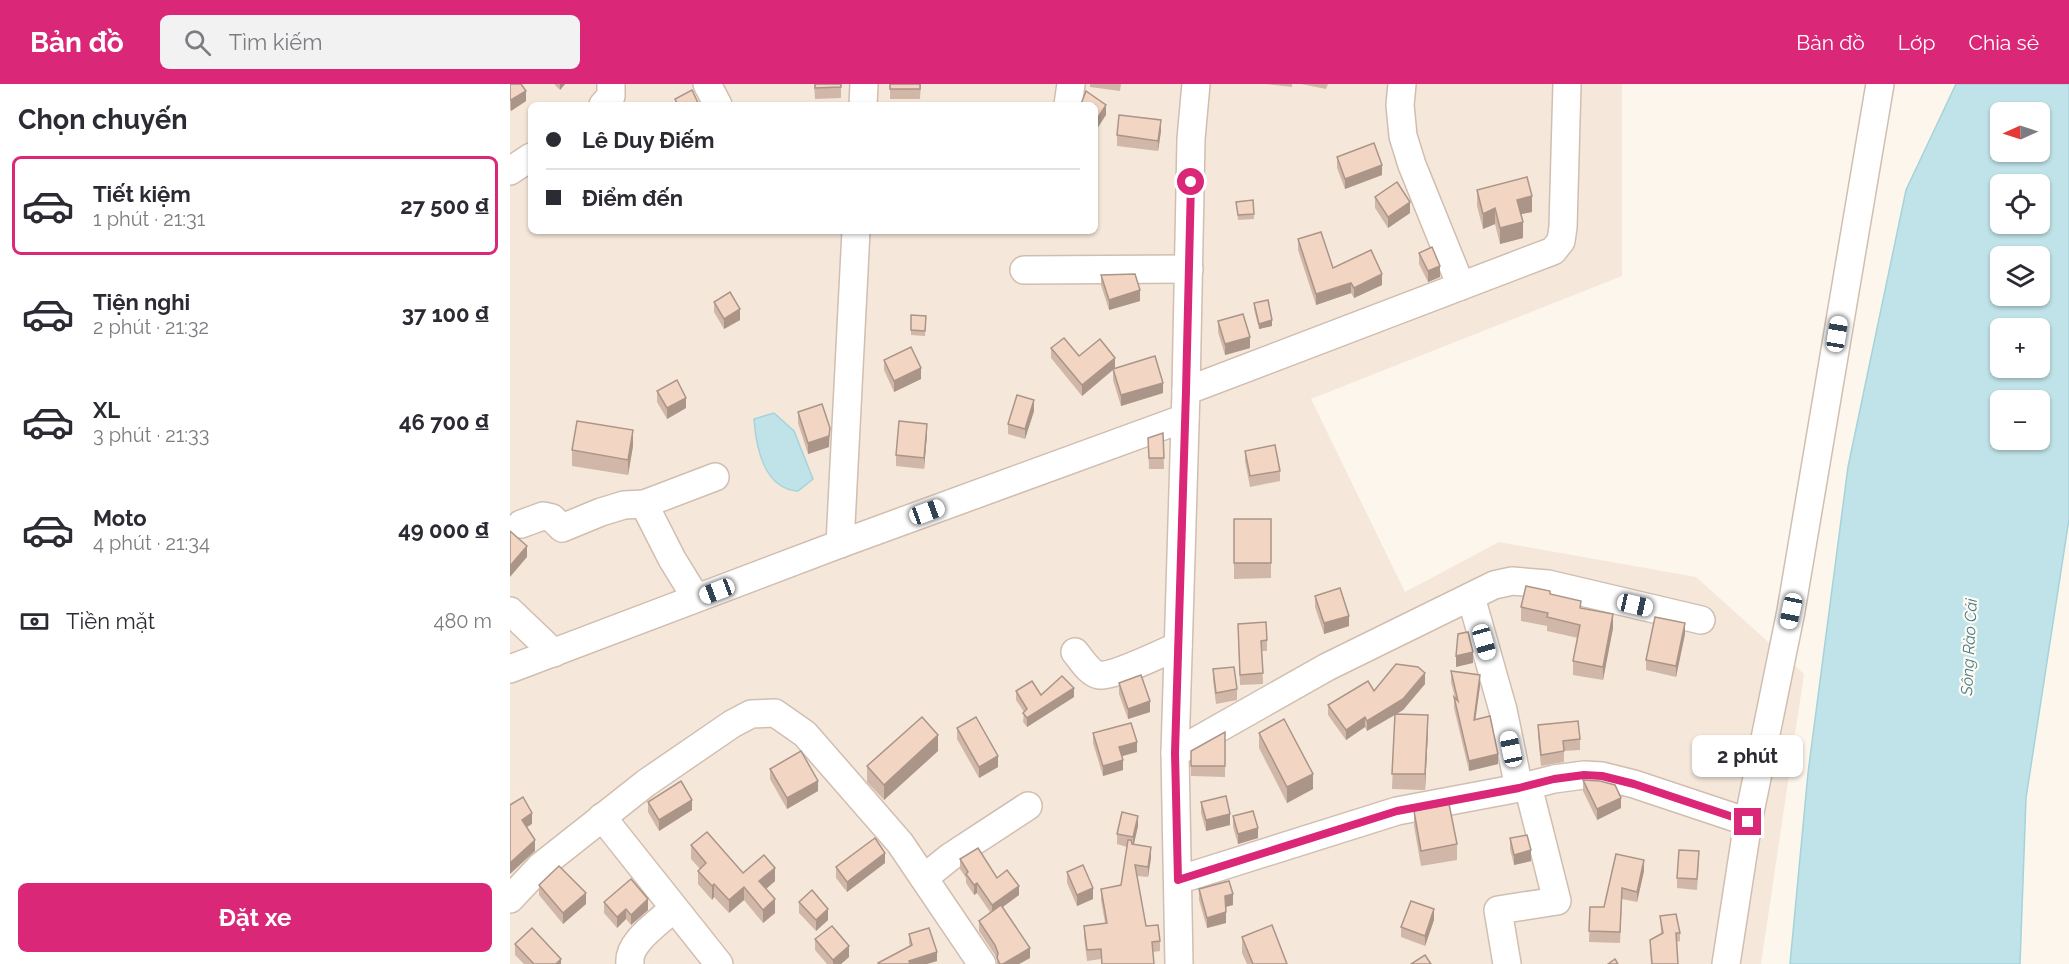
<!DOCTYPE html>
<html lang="vi">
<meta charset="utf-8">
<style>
:root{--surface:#fff;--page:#f2f2f3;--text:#2b2b33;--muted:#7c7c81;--line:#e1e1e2;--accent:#db2777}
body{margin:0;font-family:Raleway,sans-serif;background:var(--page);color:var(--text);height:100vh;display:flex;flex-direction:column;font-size:22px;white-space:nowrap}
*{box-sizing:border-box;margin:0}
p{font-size:20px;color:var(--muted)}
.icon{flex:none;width:33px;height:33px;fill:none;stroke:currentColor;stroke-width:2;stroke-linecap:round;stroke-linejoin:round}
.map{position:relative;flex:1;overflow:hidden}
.panel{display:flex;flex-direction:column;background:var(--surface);width:510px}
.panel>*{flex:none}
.top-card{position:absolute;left:18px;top:18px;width:570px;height:132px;border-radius:9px;box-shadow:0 2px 4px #0004;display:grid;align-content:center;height:132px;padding:0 18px;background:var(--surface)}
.needle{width:39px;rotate:267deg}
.buttons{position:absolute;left:1480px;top:18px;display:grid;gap:12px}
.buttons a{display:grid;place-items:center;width:60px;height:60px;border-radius:9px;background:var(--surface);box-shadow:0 2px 4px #0004;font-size:30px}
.end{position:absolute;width:27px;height:27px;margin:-14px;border:8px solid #db2777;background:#fff;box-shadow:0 0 0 3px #fff}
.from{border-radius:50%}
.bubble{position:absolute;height:42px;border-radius:9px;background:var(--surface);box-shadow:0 2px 4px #0004;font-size:20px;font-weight:700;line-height:42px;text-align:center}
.car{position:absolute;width:18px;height:36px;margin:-18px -9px;border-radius:8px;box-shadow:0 0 4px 2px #0007;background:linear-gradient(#fff 24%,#345 0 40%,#fff 0 76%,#345 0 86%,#fff 0)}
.top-card b{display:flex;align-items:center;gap:21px;height:57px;font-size:22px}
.top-card b+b{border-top:2px solid var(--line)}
.top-card i{width:15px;height:15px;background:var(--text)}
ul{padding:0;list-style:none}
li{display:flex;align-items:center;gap:18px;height:99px;margin:0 12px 9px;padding:0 6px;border:3px solid transparent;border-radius:9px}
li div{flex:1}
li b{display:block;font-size:22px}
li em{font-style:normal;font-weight:700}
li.selected{border-color:var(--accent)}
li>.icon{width:54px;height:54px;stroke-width:1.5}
h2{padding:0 18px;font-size:27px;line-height:72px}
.pay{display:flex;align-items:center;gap:15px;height:66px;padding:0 18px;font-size:22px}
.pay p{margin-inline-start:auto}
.button{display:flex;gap:12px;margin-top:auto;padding:12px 18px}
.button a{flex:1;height:69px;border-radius:9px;background:var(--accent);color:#fff;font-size:24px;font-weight:700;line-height:69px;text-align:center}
header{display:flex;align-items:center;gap:36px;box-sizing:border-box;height:84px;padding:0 30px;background:var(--accent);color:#fff}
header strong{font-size:28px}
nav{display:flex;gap:33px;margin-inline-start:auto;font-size:21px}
.search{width:420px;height:54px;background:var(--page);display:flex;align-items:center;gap:15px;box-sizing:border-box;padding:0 21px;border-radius:9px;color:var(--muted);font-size:22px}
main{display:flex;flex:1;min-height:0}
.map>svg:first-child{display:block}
.residential{fill:#f5e8da;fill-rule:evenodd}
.water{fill:#bfe3e8;stroke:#a5d3da;stroke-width:1.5;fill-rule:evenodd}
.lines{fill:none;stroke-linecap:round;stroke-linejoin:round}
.minor-casing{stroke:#d1beb0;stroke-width:30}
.minor{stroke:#fff;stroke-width:27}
.wall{fill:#d1b7a8}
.shaded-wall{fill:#aa9588}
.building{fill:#f3d5c3;stroke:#aa9588;stroke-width:1.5}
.route{stroke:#db2777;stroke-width:8}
.labels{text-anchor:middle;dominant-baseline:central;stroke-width:4.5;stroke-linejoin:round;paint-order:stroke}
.water-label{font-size:16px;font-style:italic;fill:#437c86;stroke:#fffaf3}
</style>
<header>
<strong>Bản đồ</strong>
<div class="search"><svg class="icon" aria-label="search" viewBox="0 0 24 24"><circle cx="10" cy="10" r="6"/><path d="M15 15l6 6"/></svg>Tìm kiếm</div>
<nav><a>Bản đồ</a><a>Lớp</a><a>Chia sẻ</a></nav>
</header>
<main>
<section class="panel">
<h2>Chọn chuyến</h2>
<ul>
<li class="selected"><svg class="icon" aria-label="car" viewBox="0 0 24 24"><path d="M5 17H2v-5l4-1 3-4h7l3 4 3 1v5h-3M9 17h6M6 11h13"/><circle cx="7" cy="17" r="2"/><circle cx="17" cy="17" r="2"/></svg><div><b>Tiết kiệm</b><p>1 phút · 21:31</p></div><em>27 500 ₫</em></li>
<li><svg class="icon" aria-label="car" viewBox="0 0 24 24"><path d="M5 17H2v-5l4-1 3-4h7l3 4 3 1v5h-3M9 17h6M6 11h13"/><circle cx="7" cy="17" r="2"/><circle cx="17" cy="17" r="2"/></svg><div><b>Tiện nghi</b><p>2 phút · 21:32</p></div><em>37 100 ₫</em></li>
<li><svg class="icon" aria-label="car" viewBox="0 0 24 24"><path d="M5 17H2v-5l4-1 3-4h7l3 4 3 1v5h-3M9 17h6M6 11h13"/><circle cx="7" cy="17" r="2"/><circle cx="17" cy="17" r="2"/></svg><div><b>XL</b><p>3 phút · 21:33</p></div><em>46 700 ₫</em></li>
<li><svg class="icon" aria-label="car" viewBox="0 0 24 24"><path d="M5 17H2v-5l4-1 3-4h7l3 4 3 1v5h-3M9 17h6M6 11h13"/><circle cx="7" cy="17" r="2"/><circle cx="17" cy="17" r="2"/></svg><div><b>Moto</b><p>4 phút · 21:34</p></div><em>49 000 ₫</em></li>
</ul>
<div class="pay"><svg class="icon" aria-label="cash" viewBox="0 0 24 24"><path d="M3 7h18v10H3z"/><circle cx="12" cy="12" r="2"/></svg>Tiền mặt<p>480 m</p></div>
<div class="button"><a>Đặt xe</a></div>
</section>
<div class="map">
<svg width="1559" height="880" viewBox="0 0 1559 880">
<rect width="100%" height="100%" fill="#fdf6ec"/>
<path class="residential" d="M0 0H1112V192L801 315 895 508 989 458 1186 493 1294 590 1251 880H0ZM21 21H585V147H21Z"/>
<g class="water">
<path d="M1446 0H1559V435L1516 714 1510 880H1280L1298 689 1338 383 1396 106ZM1491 28H1530V68H1491ZM1491 100H1530V140H1491ZM1491 172H1530V212H1491ZM1491 244H1530V284H1491ZM1491 316H1530V356H1491Z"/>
<path d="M264 329 284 347 303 395 288 407C254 405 246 363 244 335Z"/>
</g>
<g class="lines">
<defs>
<g id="minor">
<polyline points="197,0 208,21"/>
<polyline points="892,0 890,21 893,52 902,81 951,202"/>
<polyline points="93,21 101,12 101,0"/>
<polyline points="353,21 354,0"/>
<polyline points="558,21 561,0"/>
<polyline points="0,87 21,73"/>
<polyline points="514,186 679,185"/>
<polyline points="676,307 1043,167 1051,157 1053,143 1057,0"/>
<polyline points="11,440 33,432 42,434 52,444 91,428 114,421 134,420"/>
<polyline points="330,460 346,147"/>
<polyline points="961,513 993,626 1009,704"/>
<polyline points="186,514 162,475 134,420 205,393"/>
<polyline points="0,527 44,569"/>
<path d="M565 568C571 575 579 589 589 591 603 593 652 569 668 562"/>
<polyline points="0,585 330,460 675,334"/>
<polyline points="665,669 817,583 984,501 1002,497 1038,500 1191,536"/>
<polyline points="92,733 209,880"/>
<polyline points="414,794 440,773 518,722"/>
<polyline points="668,796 887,727 1009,704 1044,695 1074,691 1092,692 1124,700 1238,738"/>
<polyline points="0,815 31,782 136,699 222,640 241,630 265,629 295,650 390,759 472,880"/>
<path d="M120 880C117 858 150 838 164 824"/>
<polyline points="669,880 665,669 676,307 681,55 686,0"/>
<polyline points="997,880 988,826 1047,817 1018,702"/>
<polyline points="1216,880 1238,738 1281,527 1370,0"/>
</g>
</defs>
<use href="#minor" class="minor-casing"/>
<use href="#minor" class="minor"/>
</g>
<g class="wall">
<polygon points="0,0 16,17 1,27 0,25"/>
<polygon points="44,0 55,0 50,6"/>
<polygon points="304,0 331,0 331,14 305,15"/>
<polygon points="380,0 411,0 410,15 380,15"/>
<polygon points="580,0 611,0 610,7 580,3"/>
<polygon points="755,0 782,0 782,3"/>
<polygon points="791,0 818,0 816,5"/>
<polygon points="651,47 648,67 607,62 607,51"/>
<polygon points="827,73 872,91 835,105 827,84"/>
<polygon points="967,106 1022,128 1011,130 1013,154 990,160 985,140 973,145 967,122"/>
<polygon points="865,113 900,129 878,144 865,124"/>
<polygon points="743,116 744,135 728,136 726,118"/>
<polygon points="788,155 823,184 872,201 844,214 841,209 806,221 788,166"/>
<polygon points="909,169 930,193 918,198 909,180"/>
<polygon points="591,191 630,217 599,226 591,201"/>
<polygon points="204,218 230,236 214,245 204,228"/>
<polygon points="744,219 762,242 749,245 744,225"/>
<polygon points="401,231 416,232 415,252 401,251"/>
<polygon points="708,237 740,264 715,271 708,248"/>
<polygon points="541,264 605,284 653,309 611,322 603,296 603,286 572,312 541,274"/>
<polygon points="374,276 411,295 384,308 374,286"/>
<polygon points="147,307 176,324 157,335 147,318"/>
<polygon points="524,327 515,355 498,350 498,340"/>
<polygon points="288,328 319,363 298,370 288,339"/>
<polygon points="653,349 654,385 639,385 638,354"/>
<polygon points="417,351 414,385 386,382 386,371"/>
<polygon points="123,362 118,391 62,382 62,366"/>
<polygon points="735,367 770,387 770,397 740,403 735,377"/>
<polygon points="724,435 761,435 761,494 724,495"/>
<polygon points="1040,510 1071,524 1103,544 1093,596 1063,591 1063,577 1068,554 1037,547 1037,542 1011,537 1011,523"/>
<polygon points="805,512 839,542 814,550 805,523"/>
<polygon points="1175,550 1166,593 1136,586 1136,576"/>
<polygon points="728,551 757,556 757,567 752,567 753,600 730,601"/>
<polygon points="703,585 727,605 727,616 706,620 703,596"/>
<polygon points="941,587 970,602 965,635 988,680 959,687 944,624 944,613 945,614 941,598"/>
<polygon points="609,599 640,628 618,635 609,610"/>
<polygon points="915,600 893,626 887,630 918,647 915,706 882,705 885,631 857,647 855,643 836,656 818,631 818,621 864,607"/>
<polygon points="506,607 531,611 564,613 517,643 513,638 514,628 506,616"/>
<polygon points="1028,641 1070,655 1070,666 1054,667 1054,678 1031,682 1028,652"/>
<polygon points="447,644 488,683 469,694 447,655"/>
<polygon points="715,648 715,693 681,692 681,667"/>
<polygon points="583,649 627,668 611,672 613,686 593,692 583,659"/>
<polygon points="749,649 803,705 777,719 749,664"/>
<polygon points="428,667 374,716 357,698 357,682"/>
<polygon points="260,685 308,707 277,725 260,695"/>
<polygon points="1073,696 1111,724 1087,736 1073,707"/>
<polygon points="138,718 182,726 149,747 138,728"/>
<polygon points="691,718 720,741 696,747 691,729"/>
<polygon points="904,727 947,760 947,776 911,782 904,742"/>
<polygon points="723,732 748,754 728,760 723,743"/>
<polygon points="628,742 624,760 641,774 638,793 627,792 636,842 650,857 650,867 643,868 644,880 591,880 591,875 577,877 574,852 574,842 595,839 591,816 591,805 611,801 617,763 607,760 607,750"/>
<polygon points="1000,754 1021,777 1004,781 1000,765"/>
<polygon points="181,761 233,789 265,797 256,805 265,829 253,839 234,816 219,829 204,813 202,816 188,800 188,787 190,785 181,775"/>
<polygon points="1106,770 1134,787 1127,818 1112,815 1110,859 1079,858 1080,823 1094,823"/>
<polygon points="450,775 487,794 509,811 492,823 520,874 509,880 487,880 487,876 485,871 469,847 469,837 480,828 467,809 464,811 456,799 456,794 450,785"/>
<polygon points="1189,777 1187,806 1167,804 1167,794"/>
<polygon points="375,779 337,808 326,794 326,783"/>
<polygon points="557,788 583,815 567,822 557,799"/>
<polygon points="29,801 76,820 53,840 29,811"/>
<polygon points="689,805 723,821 716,823 716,839 697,844 689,816"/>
<polygon points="94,818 138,826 121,841 116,835 107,844 94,829"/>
<polygon points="289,818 318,836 306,847 289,829"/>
<polygon points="1150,832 1170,849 1170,857 1167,858 1168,880 1141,880 1140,856 1151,849"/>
<polygon points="924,836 915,862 891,853 891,843"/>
<polygon points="399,850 427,877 417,880 368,880 368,879 400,863 399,859"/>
<polygon points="732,853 777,880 737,880 732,869"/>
<polygon points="305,855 339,873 331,880 317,880 305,866"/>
<polygon points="5,860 51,880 14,880 5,871"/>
</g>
<g class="shaded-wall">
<polygon points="50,0 55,0 50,6"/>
<polygon points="16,7 16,17 1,27 1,16"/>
<polygon points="596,21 596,31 585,48 585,38"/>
<polygon points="651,36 651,47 648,67 648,57"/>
<polygon points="872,81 872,91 835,105 835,95"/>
<polygon points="1022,112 1022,128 1007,131 1007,116"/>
<polygon points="900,118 900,129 878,144 878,133"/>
<polygon points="985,124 985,140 973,145 973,130"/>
<polygon points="1013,138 1013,154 990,160 990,144"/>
<polygon points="930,182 930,193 918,198 918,187"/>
<polygon points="872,190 872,201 844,214 844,204"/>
<polygon points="841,199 841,209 806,221 806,210"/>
<polygon points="630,206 630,217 599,226 599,216"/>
<polygon points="230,225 230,236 214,245 214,235"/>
<polygon points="762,236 762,242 749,245 749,240"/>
<polygon points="740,253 740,264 715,271 715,260"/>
<polygon points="605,274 605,284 572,312 572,301"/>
<polygon points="411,284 411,295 384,308 384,297"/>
<polygon points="653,299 653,309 611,322 611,311"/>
<polygon points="176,314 176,324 157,335 157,324"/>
<polygon points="524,316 524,327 515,355 515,345"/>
<polygon points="417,340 417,351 414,385 414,374"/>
<polygon points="320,344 319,363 298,370 298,359"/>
<polygon points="123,346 123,362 118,391 118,376"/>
<polygon points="17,462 17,473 0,493 0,482"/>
<polygon points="1103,530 1103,544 1093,596 1093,583"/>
<polygon points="839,532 839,542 814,550 814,539"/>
<polygon points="1175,539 1175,550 1166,593 1166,582"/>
<polygon points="963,568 963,579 946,583 946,572"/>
<polygon points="915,589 915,600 893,626 857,647 857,637"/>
<polygon points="970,591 970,602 964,646 964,636"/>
<polygon points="564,604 564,613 517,643 517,634"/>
<polygon points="640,617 640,628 618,635 618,625"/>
<polygon points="918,631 918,647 915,706 915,690"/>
<polygon points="855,633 855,643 836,656 836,646"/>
<polygon points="428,651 428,667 374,716 374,701"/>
<polygon points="627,658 627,668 609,673 609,663"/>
<polygon points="988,670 988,680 959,687 959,677"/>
<polygon points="488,672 488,683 469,694 469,683"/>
<polygon points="613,676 613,686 593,692 593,682"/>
<polygon points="803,690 803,705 777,719 777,703"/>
<polygon points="308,697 308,707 277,725 277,714"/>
<polygon points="1111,714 1111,724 1087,736 1087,725"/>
<polygon points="182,716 182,726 149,747 149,736"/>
<polygon points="22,729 22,740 12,746 12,736"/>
<polygon points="720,730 720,741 696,747 696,736"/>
<polygon points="628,732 628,742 623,764 623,753"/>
<polygon points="748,744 748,754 728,760 728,750"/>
<polygon points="25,756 25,767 0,790 0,779"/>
<polygon points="641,763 641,774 638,793 638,783"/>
<polygon points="1021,766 1021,777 1004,781 1004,771"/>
<polygon points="375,769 375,779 337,808 337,798"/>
<polygon points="1134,776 1134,787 1127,818 1127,808"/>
<polygon points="265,784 265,797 249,811 249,797"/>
<polygon points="467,799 467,809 464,811 464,801"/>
<polygon points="204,800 204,813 202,816 202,802"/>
<polygon points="509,802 509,811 482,831 482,821"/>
<polygon points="234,803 234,816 219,829 219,816"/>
<polygon points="583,804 583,815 567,822 567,811"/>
<polygon points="76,809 76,820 53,840 53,829"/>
<polygon points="723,810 723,821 715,823 715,812"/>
<polygon points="138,815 138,826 121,841 121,831"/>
<polygon points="265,815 265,829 253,839 253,826"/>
<polygon points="116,825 116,835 107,844 107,833"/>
<polygon points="318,825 318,836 306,847 306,836"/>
<polygon points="924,825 924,836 915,862 915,852"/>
<polygon points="716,828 716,839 697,844 697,834"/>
<polygon points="339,862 339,873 331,880 323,880 323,876"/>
<polygon points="520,864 520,874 509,880 493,880"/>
<polygon points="427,868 427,877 417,880 399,880 399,877"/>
<polygon points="51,875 51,880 46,880"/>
</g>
<g class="building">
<polygon points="0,0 11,0 16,7 1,16 0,14"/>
<polygon points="305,0 331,0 331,3 305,4"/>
<rect x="380" y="0" width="30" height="5"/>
<polygon points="182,6 189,21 168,21 165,15"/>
<polygon points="576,7 596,21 585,38 585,21 569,21 571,20"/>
<polygon points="609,31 651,36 648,57 607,51"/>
<polygon points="864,59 872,81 835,95 827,73"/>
<polygon points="1017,93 1022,112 1007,116 1013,138 990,144 985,124 973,130 967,106"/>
<polygon points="887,98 900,118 878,133 865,113"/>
<polygon points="743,116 744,130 728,131 726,118"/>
<polygon points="811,148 823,184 861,166 872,190 844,204 841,199 806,210 788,155"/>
<polygon points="922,163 930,182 918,187 909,169"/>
<polygon points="625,190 630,206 599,216 591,191"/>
<polygon points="220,208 230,225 214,235 204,218"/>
<polygon points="758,216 762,236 749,240 744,219"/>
<polygon points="733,230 740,253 715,260 708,237"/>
<polygon points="401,231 416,232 415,247 401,246"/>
<polygon points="554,254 569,272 590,255 605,274 572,301 541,264"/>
<polygon points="401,263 411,284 384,297 374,276"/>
<polygon points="645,272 653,299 611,311 603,285"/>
<polygon points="167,296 176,314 157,324 147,307"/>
<polygon points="507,311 524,316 515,345 498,340"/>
<polygon points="312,320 320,344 319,352 298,359 288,328"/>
<polygon points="67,337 123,346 118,376 62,366"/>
<polygon points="389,337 417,340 414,374 386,371"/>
<polygon points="653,349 654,374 639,374 638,354"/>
<polygon points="765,361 770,387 740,392 735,367"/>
<rect x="724" y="435" width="37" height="44"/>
<polygon points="0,447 17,462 0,482"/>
<polygon points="1016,502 1040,507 1040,510 1071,517 1070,524 1103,530 1093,583 1063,577 1070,541 1037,533 1038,529 1011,523"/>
<polygon points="830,504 839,532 814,539 805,512"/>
<polygon points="1145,533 1175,539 1166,582 1136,576"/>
<polygon points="756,538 757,556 751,557 753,589 730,591 728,540"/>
<polygon points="958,548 963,568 946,572 948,550"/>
<polygon points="886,580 908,583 915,589 893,615 857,637 855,633 836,646 818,621 858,597 864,607"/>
<polygon points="724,583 727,605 706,609 703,585"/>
<polygon points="941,587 970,591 964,636 980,632 988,670 959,677 944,613 948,617"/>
<polygon points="631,591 640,617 618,625 609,599"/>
<polygon points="552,592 564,604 517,634 513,629 517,625 506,607 522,597 531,611"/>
<polygon points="885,630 918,631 915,690 882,690"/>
<polygon points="412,633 428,651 374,701 357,682"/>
<polygon points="466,633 488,672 469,683 447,644"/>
<polygon points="774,635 803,690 777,703 749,649"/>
<polygon points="1068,637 1070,655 1053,657 1054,667 1031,671 1028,641"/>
<polygon points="621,639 627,658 609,663 613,676 593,682 583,649"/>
<polygon points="715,648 715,682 681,682 681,667"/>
<polygon points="291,667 308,697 277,714 260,685"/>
<polygon points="1073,696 1090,697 1105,701 1111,714 1087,725"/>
<polygon points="171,697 182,716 149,736 138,718"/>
<polygon points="716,712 720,730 696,736 691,718"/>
<polygon points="13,713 22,729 12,736 25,756 0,779 0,721"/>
<polygon points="939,720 947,760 911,767 904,727"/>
<polygon points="743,727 748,744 728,750 723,732"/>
<polygon points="612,728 628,732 623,753 607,750"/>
<polygon points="197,748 233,789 254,771 265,784 249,797 265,815 253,826 234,803 219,816 204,800 202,802 188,787 196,779 181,761"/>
<polygon points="1017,751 1021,766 1004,771 1000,754"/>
<polygon points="365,754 375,769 337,798 326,783"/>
<polygon points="618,756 621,756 622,760 641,763 638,783 625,781 636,842 648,841 650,857 642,858 644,880 592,880 591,865 577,866 574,842 597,839 591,805 611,801"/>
<polygon points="468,764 487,794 497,786 509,802 482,821 467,799 464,801 456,790 458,788 450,775"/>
<polygon points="1169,766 1189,767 1187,795 1167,794"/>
<polygon points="1106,770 1134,776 1127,808 1112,804 1110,848 1079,847 1080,823 1094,823"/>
<polygon points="573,781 583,804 567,811 557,788"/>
<polygon points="49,782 76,809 53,829 29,801"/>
<polygon points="121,795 138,815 121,831 116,825 107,833 94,818"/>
<polygon points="719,797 723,810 715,812 716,828 697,834 689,805"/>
<polygon points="302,806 318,825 306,836 289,818"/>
<polygon points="901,817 924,825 915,852 891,843"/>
<polygon points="491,821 520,864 493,880 490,880 487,874 488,869 485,861 469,837"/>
<polygon points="1166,830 1170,849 1166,849 1168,880 1142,880 1140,856 1153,849 1150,832"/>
<polygon points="762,841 777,880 743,880 732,853"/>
<polygon points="322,842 339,862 323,876 305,855"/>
<polygon points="22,844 51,875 46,880 24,880 5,860"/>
<polygon points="419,844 427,868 399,877 400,880 369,880 368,879 402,861 399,850"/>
<polygon points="915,871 921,880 901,880"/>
<polygon points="1105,875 1108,880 1098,880"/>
</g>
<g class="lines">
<polyline class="route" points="681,98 676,307 665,669 668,796 887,727 1009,704 1044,695 1074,691 1092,692 1124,700 1238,738"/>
</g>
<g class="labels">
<g class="water-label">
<text transform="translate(1459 563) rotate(-87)">Sông Rào Cái</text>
</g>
</g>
</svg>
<div class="buttons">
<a><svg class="needle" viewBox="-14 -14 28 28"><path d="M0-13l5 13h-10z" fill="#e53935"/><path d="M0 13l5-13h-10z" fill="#7c7c81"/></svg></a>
<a><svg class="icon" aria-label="locate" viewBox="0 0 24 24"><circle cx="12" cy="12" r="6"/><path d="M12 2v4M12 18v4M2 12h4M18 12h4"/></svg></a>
<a><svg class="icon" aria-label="layers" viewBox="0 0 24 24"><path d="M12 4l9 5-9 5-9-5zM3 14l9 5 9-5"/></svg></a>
<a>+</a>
<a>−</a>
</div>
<i class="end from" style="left:681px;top:98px"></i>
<i class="end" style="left:1238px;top:738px"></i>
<div class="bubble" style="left:1182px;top:651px;width:111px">2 phút</div>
<i class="car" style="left:1327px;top:250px;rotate:9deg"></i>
<i class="car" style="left:417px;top:428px;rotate:70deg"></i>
<i class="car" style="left:207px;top:507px;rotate:249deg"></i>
<i class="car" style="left:1125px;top:521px;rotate:103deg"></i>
<i class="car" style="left:1281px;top:527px;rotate:192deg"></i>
<i class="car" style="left:974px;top:558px;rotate:164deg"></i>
<i class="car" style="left:1001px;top:665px;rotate:348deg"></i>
<div class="top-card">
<b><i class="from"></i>Lê Duy Điếm</b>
<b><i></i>Điểm đến</b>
</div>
</div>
</main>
